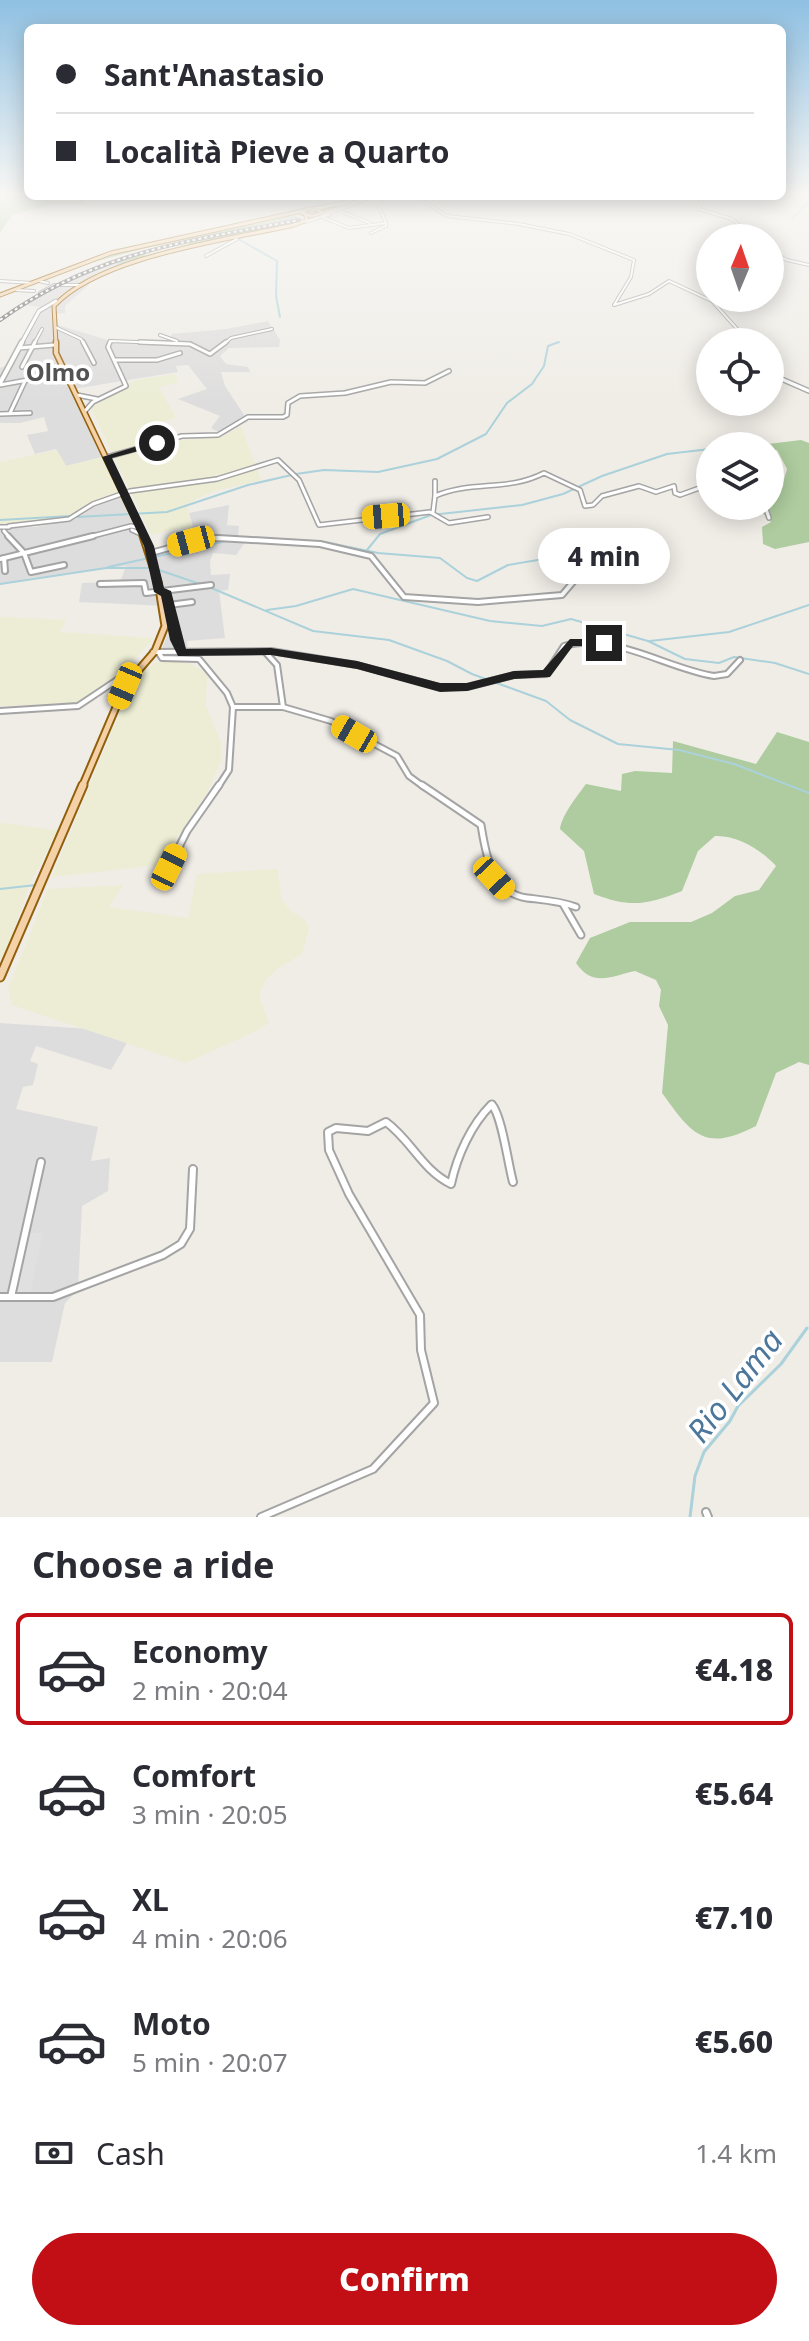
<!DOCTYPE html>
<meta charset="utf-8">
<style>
:root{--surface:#fff;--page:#f2f2f3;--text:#2b2b33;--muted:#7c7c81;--line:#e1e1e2;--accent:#c10f15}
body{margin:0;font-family:"Noto Sans",sans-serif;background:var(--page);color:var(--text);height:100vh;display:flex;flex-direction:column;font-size:30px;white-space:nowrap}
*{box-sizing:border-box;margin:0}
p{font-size:26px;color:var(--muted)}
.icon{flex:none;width:44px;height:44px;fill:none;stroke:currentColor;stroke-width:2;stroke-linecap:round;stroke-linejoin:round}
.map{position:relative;height:1517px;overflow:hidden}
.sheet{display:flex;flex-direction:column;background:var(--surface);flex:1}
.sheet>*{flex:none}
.top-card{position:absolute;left:24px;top:24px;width:762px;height:176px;border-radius:12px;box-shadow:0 4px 20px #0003;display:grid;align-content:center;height:176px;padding:0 32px;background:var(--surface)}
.needle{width:52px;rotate:2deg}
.controls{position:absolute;left:696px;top:224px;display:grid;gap:16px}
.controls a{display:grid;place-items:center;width:88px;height:88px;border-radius:50%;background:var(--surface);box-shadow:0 4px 20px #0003;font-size:40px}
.end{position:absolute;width:36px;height:36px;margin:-18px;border:10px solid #202020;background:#fff;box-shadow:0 0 0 4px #fff}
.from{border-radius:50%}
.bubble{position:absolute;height:56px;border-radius:28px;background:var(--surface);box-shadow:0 4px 20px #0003;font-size:26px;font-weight:800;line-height:56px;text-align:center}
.car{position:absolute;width:24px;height:48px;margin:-24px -12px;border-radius:10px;box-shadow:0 0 6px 2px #0007;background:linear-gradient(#f5c518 24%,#345 0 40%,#f5c518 0 76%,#345 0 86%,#f5c518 0)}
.top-card b{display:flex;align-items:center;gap:28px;height:76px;font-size:30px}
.top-card b+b{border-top:2px solid var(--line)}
.top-card i{width:20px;height:20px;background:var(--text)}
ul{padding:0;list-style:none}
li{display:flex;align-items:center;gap:24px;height:112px;margin:0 16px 12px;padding:0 16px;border:4px solid transparent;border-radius:12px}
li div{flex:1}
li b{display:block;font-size:30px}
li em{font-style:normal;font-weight:800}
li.on{border-color:var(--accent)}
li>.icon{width:72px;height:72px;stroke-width:1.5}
h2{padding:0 32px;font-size:36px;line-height:96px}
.pay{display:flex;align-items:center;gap:20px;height:88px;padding:0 32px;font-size:30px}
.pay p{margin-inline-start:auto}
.button{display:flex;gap:16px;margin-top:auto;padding:16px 32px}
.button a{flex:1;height:92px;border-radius:48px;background:var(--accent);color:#fff;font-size:32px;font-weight:800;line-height:92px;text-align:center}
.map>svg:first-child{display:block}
.residential{fill:#dedddd}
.farmland{fill:#ecedd4}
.forest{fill:#aecc9f}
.parking{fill:#e0e0e0}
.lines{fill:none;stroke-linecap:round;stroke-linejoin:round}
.stream-far1{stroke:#abd1da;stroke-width:2}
.stream{stroke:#abd1da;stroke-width:3}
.pedestrian-casing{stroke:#a4a4a4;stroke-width:4}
.minor-far4-casing{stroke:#a4a4a4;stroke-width:4}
.minor-far3-casing{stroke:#a4a4a4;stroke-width:6}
.minor-far2-casing{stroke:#a4a4a4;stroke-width:8}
.minor-far1-casing{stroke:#a4a4a4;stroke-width:9}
.minor-casing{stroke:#a4a4a4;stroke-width:10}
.tertiary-far1-casing{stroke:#a4a4a4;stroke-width:5}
.tertiary-casing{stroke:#a4a4a4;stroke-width:7}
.secondary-casing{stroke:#6a710d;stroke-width:5}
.primary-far3-casing{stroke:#91600b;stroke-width:5}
.primary-far2-casing{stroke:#91600b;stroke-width:7}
.primary-far1-casing{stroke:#91600b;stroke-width:9}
.primary-casing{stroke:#91600b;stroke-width:11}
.pedestrian{stroke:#fff;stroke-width:2}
.minor-far4{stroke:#fff;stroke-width:2}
.minor-far3{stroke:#fff;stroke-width:3}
.minor-far2{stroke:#fff;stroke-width:4}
.minor-far1{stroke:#fff;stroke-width:5}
.minor{stroke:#fff;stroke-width:6}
.tertiary-far1{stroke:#fff;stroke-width:3}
.tertiary{stroke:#fff;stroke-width:4}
.secondary{stroke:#f4f5c0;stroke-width:3}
.primary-far3{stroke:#f5d1a7;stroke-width:3}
.primary-far2{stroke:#f5d1a7;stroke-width:4}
.primary-far1{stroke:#f5d1a7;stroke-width:5}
.primary{stroke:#f5d1a7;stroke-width:7}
.rail-casing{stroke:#6e6e6e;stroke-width:4}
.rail{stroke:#fff;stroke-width:2;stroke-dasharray:3;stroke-linecap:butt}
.route{fill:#202020}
.labels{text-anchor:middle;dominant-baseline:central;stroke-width:7;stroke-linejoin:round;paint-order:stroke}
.far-quarter-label{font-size:24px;font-weight:bold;fill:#535353;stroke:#fff}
.near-water-label{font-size:32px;font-style:italic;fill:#4c769a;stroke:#fff}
</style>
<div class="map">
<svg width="809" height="1517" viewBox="0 0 809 1517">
<rect width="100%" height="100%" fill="#f0ede7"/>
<g class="residential">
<polygon points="114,261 122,265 82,283 89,285 65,306 65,313 57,314 58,325 114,342 171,343 171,334 226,329 268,321 280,340 279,347 229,348 220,356 226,364 248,367 250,372 221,372 225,386 248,421 224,435 211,428 220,416 178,399 207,389 188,365 176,366 178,372 73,389 102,457 66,466 56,449 35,454 27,435 48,431 44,417 20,423 0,423 0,368 6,366 40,307 25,305 38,293 60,283 72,284 67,279 72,275"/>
<polygon points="122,496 148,553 197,541 189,513 229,505 227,525 239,526 238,536 249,537 236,555 213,553 210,561 211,575 230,574 228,590 219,591 225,638 187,641 188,650 165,651 162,649 168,633 167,606 79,602 82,583 120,582 126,566 31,578 0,585 0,528 36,527 76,519 94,507"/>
<polygon points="0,1023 90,1029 128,1041 111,1070 36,1046 30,1061 38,1064 33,1085 23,1087 16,1109 98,1127 91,1161 110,1158 108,1191 82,1206 78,1290 65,1303 52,1362 0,1362"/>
</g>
<g class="farmland">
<polygon points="175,374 178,383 159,387 176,418 158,423 167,441 222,437 241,426 261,480 214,491 186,504 195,537 190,538 181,528 151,535 91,408 135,380"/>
<polygon points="57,450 66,466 102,457 121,493 61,518 29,524 0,524 0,462"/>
<polygon points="0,617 66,620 60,632 154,638 122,672 77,703 0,706"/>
<polygon points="172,660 187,662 207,673 206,706 221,743 221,760 208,791 159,865 52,877 128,692 143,670 156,662"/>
<polygon points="0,823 58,830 30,883 4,959 0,959"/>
<polygon points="277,869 282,900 291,911 305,920 309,928 302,954 277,969 265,981 259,995 269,1023 256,1031 186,1063 12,1005 8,989 48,889 123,885 109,907 188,918 197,874"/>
</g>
<g class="forest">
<polygon points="0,193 85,196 85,205 52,204 12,215 0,233"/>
<polygon points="295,216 302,221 226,237 216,240 231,239 192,248 188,243 144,253 147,259 122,265 114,261 92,267 169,245 299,220 296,218 157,245 79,266 123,251"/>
<polygon points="801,440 809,443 809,542 775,549 763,544 762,527 771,522 757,507 770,506 770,488 783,483 787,469 777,450 770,450 770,446 752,446"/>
<path d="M777 732 809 742V1065L799 1062 776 1073 756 1126C704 1153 692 1134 662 1093L668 1025 659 1006 661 990 656 980 635 971C611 976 593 988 576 963L590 938 630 922H691L712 913 735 896 759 890 776 866C761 850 738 835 715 836L698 851 682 891C646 905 631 908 594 894L584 851 560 829C562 815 577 796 586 784L621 791 622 774 635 771 672 773 673 741 756 764Z"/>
</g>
<polygon class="parking" points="25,1233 43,1233 30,1296 11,1297"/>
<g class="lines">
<g class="stream-far1">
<polyline points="792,193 809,195"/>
<polyline points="792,219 809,201"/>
<polyline points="240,240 277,261 276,296 280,317"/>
<polyline points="118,264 135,260"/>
<polyline points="77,517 167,512 248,485 296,474 324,470 378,472 437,459 486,434 507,403 532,384 544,366 548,346 559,342"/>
<polyline points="0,520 70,516"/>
<polyline points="245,538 325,542 378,553 440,558 467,578 477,581 508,565 567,555 610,541"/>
<polyline points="367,550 380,534 431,515 522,505 563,494 602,476 667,454 710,449"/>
<polyline points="108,567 227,541"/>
<polyline points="156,569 203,585"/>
<polyline points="0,584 106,568 150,568"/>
<polyline points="209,587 313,631 389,640 447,661 472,674 546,701 570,720 618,744 679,750 734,764 809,793"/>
<polyline points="267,610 296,606 353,589 490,621 542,626 571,619 648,641 685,659 719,663 734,657 775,663 809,674"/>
<polyline points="650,641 729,632 809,605"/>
<polyline points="0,889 36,885"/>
</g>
<polyline class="stream" points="690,1517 695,1476 704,1452 730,1421 738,1406 781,1364 807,1328"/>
<defs>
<g id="pedestrian">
<polyline points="16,290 34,291"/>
<polyline points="40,293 54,285"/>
</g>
<g id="minor-far4">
<polyline points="416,196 447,216 519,224 569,234 634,260 631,277 614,305 649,294 669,281 712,301 739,331 739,342"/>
<polyline points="706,196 699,203 699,209 732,219 754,238"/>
<polyline points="348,214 345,213 370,223"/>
<polyline points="329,215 322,217 349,228 386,223 377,202 389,196"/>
<polyline points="306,222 357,203"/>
<polyline points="371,233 386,226 386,223"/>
<polyline points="770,251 787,260 809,265"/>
<polyline points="206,256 237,239"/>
<polyline points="0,281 33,283"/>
<polyline points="39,281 48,283"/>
<polyline points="54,285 80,285"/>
<polyline points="55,327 81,339 84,344"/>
<polyline points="160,335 177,341"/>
<polyline points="34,344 42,329"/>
<polyline points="109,344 110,341 189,344"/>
<polyline points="224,344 231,338 272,329"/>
</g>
<g id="minor-far3">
<polyline points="83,342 94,363"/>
<polyline points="140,342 189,344"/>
<polyline points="190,344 210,354 226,342"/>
<polyline points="19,348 54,345"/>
<polyline points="116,360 157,360 180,353"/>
<polyline points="22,367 35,342"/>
<polyline points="770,374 809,391"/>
<polyline points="0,385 66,373"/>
<polyline points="77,395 97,399"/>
<polyline points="85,411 93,402 126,386 108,347 110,342"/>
<polyline points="10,413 25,381"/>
<polyline points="0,414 30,413"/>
<polyline points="107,457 182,436 218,435 248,417 283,417 287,415 288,403 300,396 345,393 391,382 425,383 449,371"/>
<polyline points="435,481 435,496"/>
<polyline points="765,506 769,518"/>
<path d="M433 512 435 496C473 480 507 492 544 473L580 490 585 506 593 505 602 496 639 486 656 492 674 486 675 493 680 495 705 486 710 474"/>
<polyline points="9,526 69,519 93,504 130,491 217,479 278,460 299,480 319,525 430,512 449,523 488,517"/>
<polyline points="0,527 9,527"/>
<polyline points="132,530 145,536"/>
<polyline points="4,531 10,538"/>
<polyline points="85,538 131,526 141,528"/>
</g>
<g id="minor-far2">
<polyline points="8,536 24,553 31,572 64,565"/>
<polyline points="151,553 201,539 218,538 320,544 371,556 404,597 478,602 562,595 586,567 606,566"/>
<polyline points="4,558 5,571"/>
<polyline points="0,559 93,536"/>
<polyline points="100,584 144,583 146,593 211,585"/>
<polyline points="166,591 176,640 183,653"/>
<polyline points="169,605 192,602"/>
<path d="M153 652 271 651 357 665 440 687H467L514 675 546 674 564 646C614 632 665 668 714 676L727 674 740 660"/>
<polyline points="159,653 162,658 199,659 227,693 233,707 283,707"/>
<polyline points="266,653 277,665 283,707 331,721 397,756 409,776 424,787"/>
<polyline points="0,711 78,706 120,678 134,674"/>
<polyline points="218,787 229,770 233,707"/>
</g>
<g id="minor-far1">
<path d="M422 785 481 825C486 855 491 893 527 898 544 900 560 901 576 907"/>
<polyline points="169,867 187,831 219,785"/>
<polyline points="563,904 581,935"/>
<polyline points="489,1107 492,1104 494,1107"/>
</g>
<g id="minor">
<path d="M492 1105C502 1116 508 1164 513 1182"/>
<polyline points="0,1297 11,1297 41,1162"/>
<polyline points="11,1297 53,1297 163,1255 181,1244 190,1229 193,1169"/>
<polyline points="706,1512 708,1517"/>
<path d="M261 1517 373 1469 434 1403 421 1350 420 1315 349 1194 329 1150 328 1132 336 1128 368 1131 386 1122C411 1140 422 1170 451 1184 457 1156 471 1125 491 1105"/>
</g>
<polyline id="tertiary-far1" points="21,344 39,311 56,301"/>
<polyline id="tertiary" points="0,383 22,342"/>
<polyline id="secondary" points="313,209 344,203 359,196"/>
<g id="primary-far3">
<polygon points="307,209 317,209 322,213 312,216 302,213"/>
<polyline points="321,214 375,196"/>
<polyline points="0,295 111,253 302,211"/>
<path d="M56 344 54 306C100 256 227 240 294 225L307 220 306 216"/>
</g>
<polyline id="primary-far2" points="56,342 56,353 144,538"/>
<polyline id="primary-far1" points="82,787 125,686 155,651 165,626 158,582 143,536"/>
<polyline id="primary" points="0,977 83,785"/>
</defs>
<use href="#pedestrian" class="pedestrian-casing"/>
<use href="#minor-far4" class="minor-far4-casing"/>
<use href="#minor-far3" class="minor-far3-casing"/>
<use href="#minor-far2" class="minor-far2-casing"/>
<use href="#minor-far1" class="minor-far1-casing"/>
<use href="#minor" class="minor-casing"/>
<use href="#tertiary-far1" class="tertiary-far1-casing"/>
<use href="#tertiary" class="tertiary-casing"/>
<use href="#secondary" class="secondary-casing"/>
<use href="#primary-far3" class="primary-far3-casing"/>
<use href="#primary-far2" class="primary-far2-casing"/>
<use href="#primary-far1" class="primary-far1-casing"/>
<use href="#primary" class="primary-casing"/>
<use href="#pedestrian" class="pedestrian"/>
<use href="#minor-far4" class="minor-far4"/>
<use href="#minor-far3" class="minor-far3"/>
<use href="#minor-far2" class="minor-far2"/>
<use href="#minor-far1" class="minor-far1"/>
<use href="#minor" class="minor"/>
<use href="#tertiary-far1" class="tertiary-far1"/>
<use href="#tertiary" class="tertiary"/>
<use href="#secondary" class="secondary"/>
<use href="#primary-far3" class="primary-far3"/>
<use href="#primary-far2" class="primary-far2"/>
<use href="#primary-far1" class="primary-far1"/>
<use href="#primary" class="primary"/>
<defs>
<path id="rail" d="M0 320C95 252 188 241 299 220"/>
</defs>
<use href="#rail" class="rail-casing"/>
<use href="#rail" class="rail"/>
</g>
<linearGradient id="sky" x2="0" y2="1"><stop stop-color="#8fc0e2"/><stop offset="0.48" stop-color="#f8f7f4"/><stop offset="1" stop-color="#f8f7f4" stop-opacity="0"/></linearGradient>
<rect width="809" height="405" fill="url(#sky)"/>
<polygon class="route" points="157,440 161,445 112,458 154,546 164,588 171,591 186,649 271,648 357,661 440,683 467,683 514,671 543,670 570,639 604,639 610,643 604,646 573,646 550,677 514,679 467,691 440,692 357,669 271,655 178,656 170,640 161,596 154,592 144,546 102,457"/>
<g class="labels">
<g class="far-quarter-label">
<text x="58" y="371">Olmo</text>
</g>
<g class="near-water-label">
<text transform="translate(734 1385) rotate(-52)">Rio Lama</text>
</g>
</g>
</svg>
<div class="controls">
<a><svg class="needle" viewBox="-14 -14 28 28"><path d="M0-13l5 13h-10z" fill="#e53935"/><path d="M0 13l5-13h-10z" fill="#7c7c81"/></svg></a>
<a><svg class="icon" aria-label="locate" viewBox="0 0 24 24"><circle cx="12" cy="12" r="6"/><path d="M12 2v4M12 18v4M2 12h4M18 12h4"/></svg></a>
<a><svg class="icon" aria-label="layers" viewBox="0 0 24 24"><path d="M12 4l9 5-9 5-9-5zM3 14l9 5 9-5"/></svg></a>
</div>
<i class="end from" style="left:157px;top:443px"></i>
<i class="end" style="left:604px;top:643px"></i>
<div class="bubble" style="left:538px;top:528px;width:132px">4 min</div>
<i class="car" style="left:386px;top:516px;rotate:265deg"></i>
<i class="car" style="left:191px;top:541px;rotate:255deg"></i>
<i class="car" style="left:125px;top:686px;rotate:203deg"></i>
<i class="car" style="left:354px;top:734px;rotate:300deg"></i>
<i class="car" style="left:169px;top:867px;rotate:26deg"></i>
<i class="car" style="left:494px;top:878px;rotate:137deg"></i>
<div class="top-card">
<b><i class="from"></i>Sant'Anastasio</b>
<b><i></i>Località Pieve a Quarto</b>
</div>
</div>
<section class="sheet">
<h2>Choose a ride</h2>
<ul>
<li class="on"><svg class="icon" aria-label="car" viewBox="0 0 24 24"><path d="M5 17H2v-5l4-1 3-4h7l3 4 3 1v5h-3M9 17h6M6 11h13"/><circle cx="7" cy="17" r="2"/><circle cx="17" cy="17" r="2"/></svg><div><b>Economy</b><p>2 min · 20:04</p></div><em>€4.18</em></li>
<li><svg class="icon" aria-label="car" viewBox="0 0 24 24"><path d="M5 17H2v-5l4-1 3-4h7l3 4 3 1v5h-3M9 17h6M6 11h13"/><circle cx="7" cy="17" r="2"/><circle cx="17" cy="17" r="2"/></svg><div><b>Comfort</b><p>3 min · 20:05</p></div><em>€5.64</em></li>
<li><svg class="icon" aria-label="car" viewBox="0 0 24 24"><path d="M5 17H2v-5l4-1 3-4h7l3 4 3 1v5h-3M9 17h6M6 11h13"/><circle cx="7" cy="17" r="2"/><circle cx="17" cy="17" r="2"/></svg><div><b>XL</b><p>4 min · 20:06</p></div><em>€7.10</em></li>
<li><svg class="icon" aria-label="car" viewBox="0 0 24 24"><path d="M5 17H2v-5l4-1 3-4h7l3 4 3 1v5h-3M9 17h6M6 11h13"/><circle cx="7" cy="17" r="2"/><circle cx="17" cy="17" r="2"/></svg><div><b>Moto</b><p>5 min · 20:07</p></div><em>€5.60</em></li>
</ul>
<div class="pay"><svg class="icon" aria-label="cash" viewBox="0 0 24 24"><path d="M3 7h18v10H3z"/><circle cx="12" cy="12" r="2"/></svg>Cash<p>1.4 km</p></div>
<div class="button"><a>Confirm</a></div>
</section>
